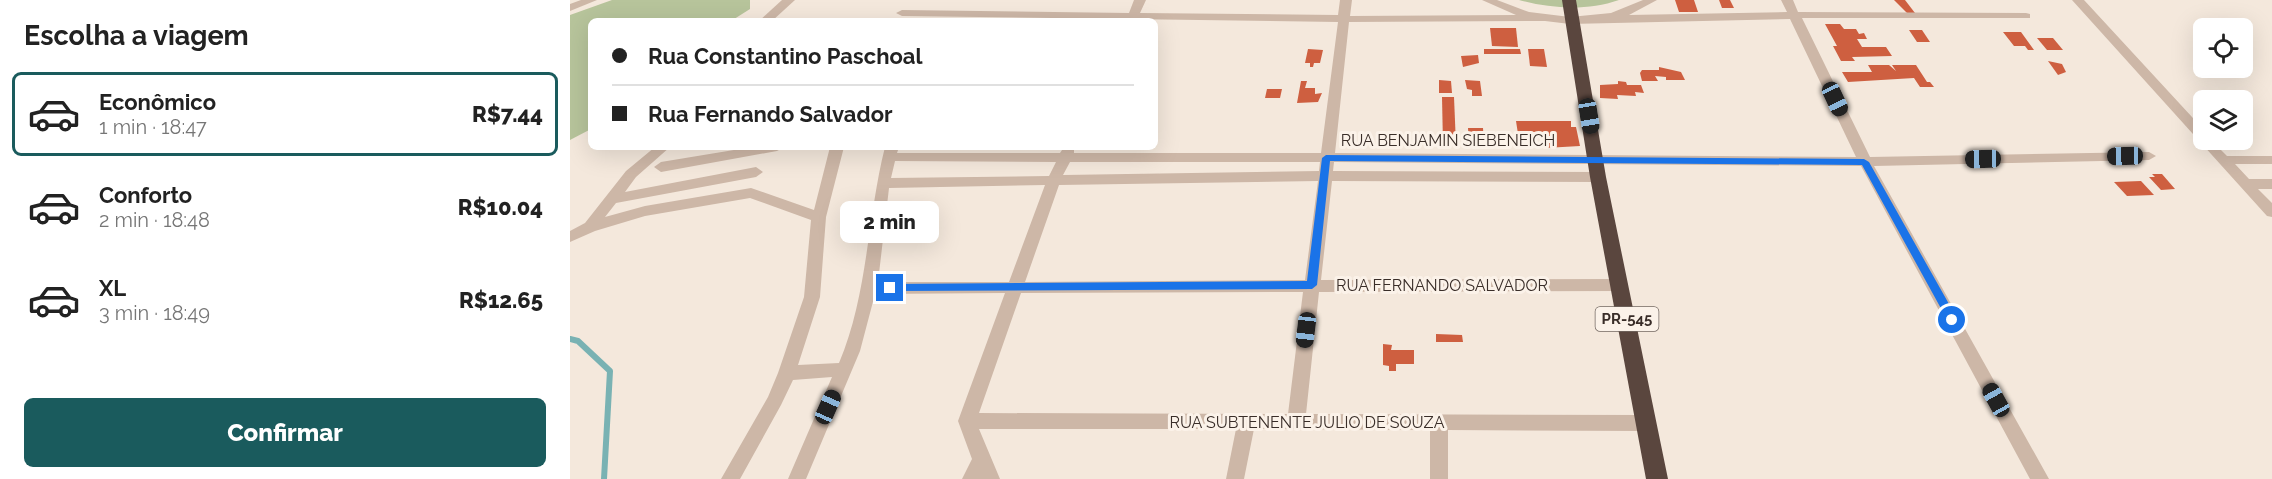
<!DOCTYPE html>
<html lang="pt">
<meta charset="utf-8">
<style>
:root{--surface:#fff;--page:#f2f2f2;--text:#222;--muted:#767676;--line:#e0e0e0;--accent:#1a5b5d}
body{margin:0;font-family:Raleway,sans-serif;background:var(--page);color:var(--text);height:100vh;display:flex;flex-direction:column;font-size:22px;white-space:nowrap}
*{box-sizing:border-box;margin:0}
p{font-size:20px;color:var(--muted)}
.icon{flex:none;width:33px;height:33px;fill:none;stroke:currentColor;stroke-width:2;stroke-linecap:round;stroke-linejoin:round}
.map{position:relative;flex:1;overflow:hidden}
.panel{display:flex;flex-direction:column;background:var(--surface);width:570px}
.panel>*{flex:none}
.banner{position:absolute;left:18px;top:18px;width:570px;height:132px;border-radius:9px;box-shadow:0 6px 24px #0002;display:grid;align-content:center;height:132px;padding:0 24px;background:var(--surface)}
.controls{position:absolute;left:1623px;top:18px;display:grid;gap:12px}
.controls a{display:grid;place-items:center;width:60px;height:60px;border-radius:9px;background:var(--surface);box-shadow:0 6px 24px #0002;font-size:30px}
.end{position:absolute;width:27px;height:27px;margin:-14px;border:8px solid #1a73e8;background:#fff;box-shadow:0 0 0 3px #fff}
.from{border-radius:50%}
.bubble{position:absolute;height:42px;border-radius:9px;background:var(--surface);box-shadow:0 6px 24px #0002;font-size:20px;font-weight:800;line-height:42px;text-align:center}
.car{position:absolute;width:18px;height:36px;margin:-18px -9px;border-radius:8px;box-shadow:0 0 4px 2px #0007;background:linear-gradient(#222 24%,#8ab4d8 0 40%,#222 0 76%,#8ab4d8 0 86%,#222 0)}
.banner b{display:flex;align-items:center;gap:21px;height:57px;font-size:22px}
.banner b+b{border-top:2px solid var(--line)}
.banner i{width:15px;height:15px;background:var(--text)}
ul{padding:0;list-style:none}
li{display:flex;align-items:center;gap:18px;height:84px;margin:0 12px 9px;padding:0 12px;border:3px solid transparent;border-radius:9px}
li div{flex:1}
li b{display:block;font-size:22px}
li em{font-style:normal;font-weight:800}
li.current{border-color:var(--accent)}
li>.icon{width:54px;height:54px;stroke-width:1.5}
h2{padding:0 24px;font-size:27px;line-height:72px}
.button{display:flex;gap:12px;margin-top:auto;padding:12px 24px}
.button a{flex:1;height:69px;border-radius:9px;background:var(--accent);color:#fff;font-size:24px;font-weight:800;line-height:69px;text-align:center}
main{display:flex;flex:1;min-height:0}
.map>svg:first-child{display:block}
.green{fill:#b7c49b}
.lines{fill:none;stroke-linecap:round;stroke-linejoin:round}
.stream{stroke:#79b2b3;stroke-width:6}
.building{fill:#ce5f40}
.minor{fill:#cdb7a7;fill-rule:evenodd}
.highway{fill:#5a463e;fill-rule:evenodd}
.route{fill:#1a73e8}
.labels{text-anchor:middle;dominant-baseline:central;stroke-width:6;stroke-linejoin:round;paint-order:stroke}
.shield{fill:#fbf2e9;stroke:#736862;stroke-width:1.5}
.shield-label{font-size:15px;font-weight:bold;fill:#392d28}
.street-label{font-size:16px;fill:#392d28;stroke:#fbf2e9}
</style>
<main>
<section class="panel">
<h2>Escolha a viagem</h2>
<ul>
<li class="current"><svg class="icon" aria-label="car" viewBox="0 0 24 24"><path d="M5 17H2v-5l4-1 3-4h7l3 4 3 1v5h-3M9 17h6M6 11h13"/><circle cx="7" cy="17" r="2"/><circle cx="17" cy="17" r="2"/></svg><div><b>Econômico</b><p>1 min · 18:47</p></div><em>R$7.44</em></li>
<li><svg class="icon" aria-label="car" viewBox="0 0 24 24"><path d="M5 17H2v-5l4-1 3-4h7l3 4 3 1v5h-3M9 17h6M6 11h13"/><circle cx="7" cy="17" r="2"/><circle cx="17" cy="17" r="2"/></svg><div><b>Conforto</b><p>2 min · 18:48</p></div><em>R$10.04</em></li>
<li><svg class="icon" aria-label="car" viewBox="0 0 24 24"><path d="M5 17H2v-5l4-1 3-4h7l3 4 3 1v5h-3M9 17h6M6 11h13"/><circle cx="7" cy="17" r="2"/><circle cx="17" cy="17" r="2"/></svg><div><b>XL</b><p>3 min · 18:49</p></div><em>R$12.65</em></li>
</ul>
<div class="button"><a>Confirmar</a></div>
</section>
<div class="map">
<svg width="1702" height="479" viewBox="0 0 1702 479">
<rect width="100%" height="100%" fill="#f4e8dc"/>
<g class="green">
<polygon points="42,0 180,0 180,9 161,21 21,21 21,129 0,140 0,15"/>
<path d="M949 0H1049C1017 11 982 9 949 0Z"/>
</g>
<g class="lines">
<polyline class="stream" points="0,339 8,341 40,371 34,479"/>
</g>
<g class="building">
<polygon points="1105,0 1124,0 1128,12 1109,12"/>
<polygon points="1149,0 1160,0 1164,8 1152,8"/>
<polygon points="1324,0 1335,0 1345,13 1337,13"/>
<polygon points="1255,24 1270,24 1274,29 1286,29 1289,34 1294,33 1297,39 1287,39 1292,47 1316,47 1322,56 1282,57 1285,61 1271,61 1263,46 1267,46"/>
<polygon points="920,28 946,28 948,47 922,46"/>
<polygon points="1339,30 1352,30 1360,42 1347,42"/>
<polygon points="1433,32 1451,32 1464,50 1458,50 1455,46 1444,46"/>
<polygon points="1467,38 1483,38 1493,50 1477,50"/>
<polygon points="738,49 753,50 750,63 744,63 743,67 740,67 740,63 735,63"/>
<polygon points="914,49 950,49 951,54 914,54"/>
<polygon points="958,49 974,49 977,67 960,66"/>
<polygon points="908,55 909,63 893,67 891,56"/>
<polygon points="1478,61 1492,64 1496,72 1488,75"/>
<polygon points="1298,65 1319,65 1326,71 1322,65 1346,65 1357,82 1360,82 1364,87 1350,87 1344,78 1278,82 1272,72 1302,72"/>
<polygon points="1089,67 1111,72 1115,80 1096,80 1096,77 1085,76 1088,81 1072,81 1070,73 1072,70 1089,70"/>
<polygon points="869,80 881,81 882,93 869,93"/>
<polygon points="895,80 910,81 912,96 902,96 902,90 897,89"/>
<polygon points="731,81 737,81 735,88 745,88 745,94 752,93 748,102 727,103"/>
<polygon points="1048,81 1056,82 1057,85 1071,85 1074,93 1065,92 1066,96 1047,95 1048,99 1030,98 1030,85 1048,84"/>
<polygon points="697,89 712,89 710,98 695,98"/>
<polygon points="872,97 884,97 886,145 873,145"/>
<polygon points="946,121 1001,121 1001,127 1006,127 1010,146 975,148 973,132 961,132 963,146 950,147"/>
<polygon points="898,128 913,128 914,144 899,144"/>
<polygon points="1582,174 1592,174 1605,189 1591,190 1579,177 1585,177"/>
<polygon points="1571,181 1584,195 1557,196 1544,182"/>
<polygon points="866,334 892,335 893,342 866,342"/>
<polygon points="813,344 822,345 821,350 844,350 844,364 826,364 826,371 819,371 819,366 813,365"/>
</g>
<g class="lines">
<g class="minor">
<polygon points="11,0 27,0 0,11 0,4"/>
<polygon points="212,0 225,0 202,21 189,21"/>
<path d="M564 0H576L570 13 768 15 770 0H782L780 16 946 15 912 0H927L959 12 1000 17 1041 13 1073 0H1087L1059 15 1217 12 1211 0H1223L1228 12 1456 13 1460 14V18H1232L1300 157 1579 152 1586 156 1579 160 1304 166 1479 479H1460L1291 166 764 162 763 171 1028 172 1035 177 1028 182 762 181 751 280 1050 279 1056 281 1058 285 1056 289 1050 291 749 292 736 414 1076 415 1082 418 1085 423 1082 428 1076 431 878 430V479H860V430L684 429 674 479H656L666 429H409L430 479H392L402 459 388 421 435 293 305 294 290 351 236 479H218L262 377 223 380 211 405 170 479H151L198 397 208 373 234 297 241 220 180 198 75 216 25 231 0 242V231L15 223 56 171 85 147H100L66 177 55 192 186 167 193 172 186 177 46 203 35 217 75 206 181 188 244 210 260 147H274L256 217 250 297 228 365 269 363C298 295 297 218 315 147H329L327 153H490L494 147H504V153H751L768 22 332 16 326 13 332 10 559 13ZM1220 19 1286 157 765 153 779 22 975 21 1000 24ZM325 161 486 162 479 176 321 178ZM500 162H750L749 171 493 175ZM748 181 735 280 455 282 489 185ZM475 185 439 282H308L319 188ZM733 292 718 414 409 413 451 293Z"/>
<polygon points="1502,0 1514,0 1634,130 1634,140 1641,140 1657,156 1702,156 1702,164 1665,164 1679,179 1702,179 1702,189 1688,189 1702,203 1702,217 1697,216"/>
<polygon points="182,147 214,147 207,151 91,172 84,167 91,162"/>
</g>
<polygon class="highway" points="992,0 1006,0 1036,177 1098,479 1076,479 1020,177"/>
</g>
<polygon class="route" points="756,155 1294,159 1299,162 1388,320 1382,324 1379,323 1292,165 760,161 747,285 742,289 320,291 315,288 320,284 737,281 752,158"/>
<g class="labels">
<rect class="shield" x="1025.5" y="307" width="63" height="24" rx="4.5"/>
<g class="shield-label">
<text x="1057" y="319">PR-545</text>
</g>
<g class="street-label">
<text x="878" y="140">RUA BENJAMIN SIEBENEICH</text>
<text x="872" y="285">RUA FERNANDO SALVADOR</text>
<text x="737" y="422">RUA SUBTENENTE JULIO DE SOUZA</text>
</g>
</g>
</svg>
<div class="controls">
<a><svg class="icon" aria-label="locate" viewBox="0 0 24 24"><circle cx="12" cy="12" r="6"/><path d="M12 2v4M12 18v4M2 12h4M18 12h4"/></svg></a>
<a><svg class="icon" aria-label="layers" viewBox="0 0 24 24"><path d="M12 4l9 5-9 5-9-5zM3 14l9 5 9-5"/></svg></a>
</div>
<i class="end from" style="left:1382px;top:320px"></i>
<i class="end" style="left:320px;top:288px"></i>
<div class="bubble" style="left:270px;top:201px;width:99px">2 min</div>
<i class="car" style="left:1265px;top:99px;rotate:155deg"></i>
<i class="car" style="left:1019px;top:116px;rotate:171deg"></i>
<i class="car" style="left:1555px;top:156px;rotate:269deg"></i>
<i class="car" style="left:1413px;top:159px;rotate:269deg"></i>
<i class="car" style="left:736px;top:330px;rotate:187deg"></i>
<i class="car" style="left:1426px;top:400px;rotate:331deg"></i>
<i class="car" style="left:258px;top:407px;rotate:24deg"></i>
<div class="banner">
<b><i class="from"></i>Rua Constantino Paschoal</b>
<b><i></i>Rua Fernando Salvador</b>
</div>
</div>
</main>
